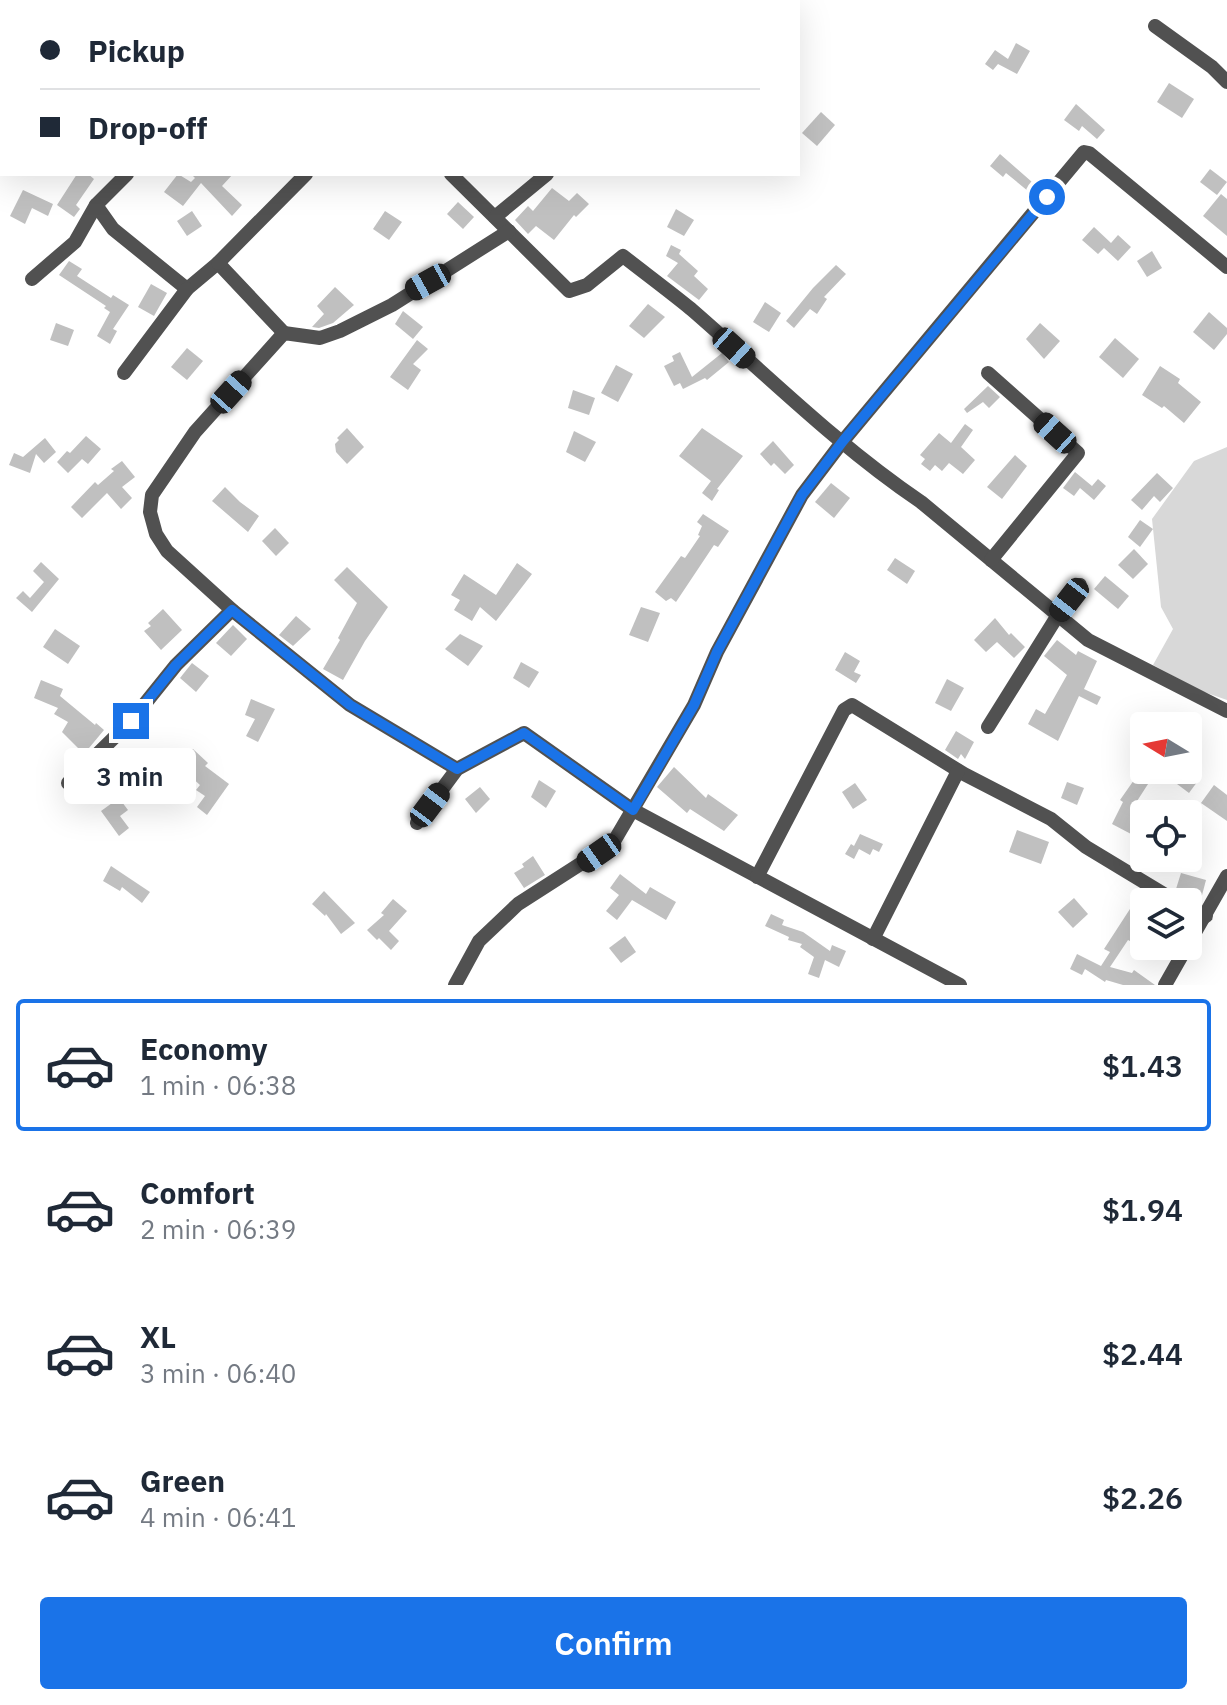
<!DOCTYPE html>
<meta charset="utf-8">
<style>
:root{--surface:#fff;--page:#f6f6f7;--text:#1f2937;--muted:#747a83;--line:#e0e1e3;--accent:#1a73e8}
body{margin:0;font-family:"IBM Plex Sans",sans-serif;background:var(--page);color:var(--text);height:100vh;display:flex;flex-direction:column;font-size:30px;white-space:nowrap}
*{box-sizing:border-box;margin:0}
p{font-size:26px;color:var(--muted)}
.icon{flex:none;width:44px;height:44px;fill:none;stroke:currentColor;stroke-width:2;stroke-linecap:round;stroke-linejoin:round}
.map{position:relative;height:985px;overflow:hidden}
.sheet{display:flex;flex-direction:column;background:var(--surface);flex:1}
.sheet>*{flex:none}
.banner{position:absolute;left:0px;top:0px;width:800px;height:176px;box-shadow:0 8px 32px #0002;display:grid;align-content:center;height:176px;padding:0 40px;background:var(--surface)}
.needle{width:52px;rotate:280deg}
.buttons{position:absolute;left:1130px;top:712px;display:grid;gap:16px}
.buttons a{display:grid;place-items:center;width:72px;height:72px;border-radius:8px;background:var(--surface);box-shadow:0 8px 32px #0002;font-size:40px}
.end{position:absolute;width:36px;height:36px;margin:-18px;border:10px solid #1a73e8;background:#fff;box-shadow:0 0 0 4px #fff}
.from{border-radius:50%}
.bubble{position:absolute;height:56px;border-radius:8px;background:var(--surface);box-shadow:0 8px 32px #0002;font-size:26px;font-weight:600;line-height:56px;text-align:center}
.car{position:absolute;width:24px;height:48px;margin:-24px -12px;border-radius:10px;box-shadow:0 0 6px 2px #0007;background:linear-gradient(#222 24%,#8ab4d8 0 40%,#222 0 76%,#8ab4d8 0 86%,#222 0)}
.banner b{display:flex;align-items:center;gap:28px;height:76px;font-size:30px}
.banner b+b{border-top:2px solid var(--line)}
.banner i{width:20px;height:20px;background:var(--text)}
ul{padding:14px 0 0;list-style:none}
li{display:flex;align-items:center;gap:24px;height:132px;margin:0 16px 12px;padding:0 24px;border:4px solid transparent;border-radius:8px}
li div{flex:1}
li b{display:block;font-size:30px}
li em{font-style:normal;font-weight:600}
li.current{border-color:var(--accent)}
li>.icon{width:72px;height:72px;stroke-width:1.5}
.primary-button{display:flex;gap:16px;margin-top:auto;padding:16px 40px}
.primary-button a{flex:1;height:92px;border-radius:8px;background:var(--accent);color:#fff;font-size:32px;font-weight:600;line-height:92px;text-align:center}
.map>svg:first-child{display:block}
.green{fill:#d8d8d8}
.building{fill:#c0c0c0}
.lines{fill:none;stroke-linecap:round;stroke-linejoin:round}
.minor{stroke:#515151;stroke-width:14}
.route{stroke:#1a73e8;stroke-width:10}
</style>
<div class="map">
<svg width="1227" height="985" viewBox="0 0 1227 985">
<rect width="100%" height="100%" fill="#fff"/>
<polygon class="green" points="1227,447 1227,700 1201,691 1153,665 1173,629 1161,607 1152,519 1194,461"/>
<g class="building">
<polygon points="1016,43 1030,51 1017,74 998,64 993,70 985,64 995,50 1008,59"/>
<polygon points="1169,83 1194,99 1182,118 1157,102"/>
<polygon points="1076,104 1105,130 1097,139 1082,126 1079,131 1064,120"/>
<polygon points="821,112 835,125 817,146 802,133"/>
<polygon points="1000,154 1040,189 1034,196 1006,173 1003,177 990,166"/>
<polygon points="1210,169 1227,182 1217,195 1200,182"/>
<polygon points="77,174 88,174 94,179 76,205 80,209 74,217 57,205"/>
<polygon points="178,174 191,182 195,178 191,174 233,174 222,186 242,205 232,216 201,183 183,206 164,192"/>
<polygon points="552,188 569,201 577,193 589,204 576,217 574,215 554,240 536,226 528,234 515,220 528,206 533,211"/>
<polygon points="23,190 53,204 48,216 32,208 25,224 10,216"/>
<polygon points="1221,194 1227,199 1227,236 1203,216"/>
<polygon points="458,202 474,217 463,229 447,214"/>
<polygon points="676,209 694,220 684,236 667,227"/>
<polygon points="192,211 202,226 187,236 177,221"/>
<polygon points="385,211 402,222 389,240 373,229"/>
<polygon points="1094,227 1111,243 1118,235 1131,247 1118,261 1104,248 1098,254 1082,240"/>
<polygon points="671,245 681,250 679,254 698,271 694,276 708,289 699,300 667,276 678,263 666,256"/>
<polygon points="1152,251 1162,268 1147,277 1137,261"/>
<polygon points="69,261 82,269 77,276 111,298 113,295 129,305 113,329 117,331 110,344 97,336 110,312 104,308 106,306 59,275"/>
<polygon points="836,265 846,274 824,297 827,299 817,314 810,309 794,328 786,321 813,288"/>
<polygon points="151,284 167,293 154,316 138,307"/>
<polygon points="335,287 354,305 333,323 319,328 312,327 324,314 317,306"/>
<polygon points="765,302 781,313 769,332 753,322"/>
<polygon points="648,304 665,317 644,338 629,326"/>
<polygon points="403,311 423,327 413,339 395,324"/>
<polygon points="1209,312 1227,328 1227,334 1214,350 1193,332"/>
<polygon points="56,323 74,330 68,346 50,340"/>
<polygon points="1040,323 1060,341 1044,359 1026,339"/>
<polygon points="1115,338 1139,359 1123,378 1099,357"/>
<polygon points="417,340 428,349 413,364 421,370 408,390 390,377"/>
<polygon points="187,348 203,361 187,380 171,367"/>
<polygon points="680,352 692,377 722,353 729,362 707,380 705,378 683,389 680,383 674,386 664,366 674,361 672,356"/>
<polygon points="616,365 633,374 618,402 601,393"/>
<polygon points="1160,366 1180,379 1178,383 1201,402 1184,423 1164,406 1162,408 1142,395"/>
<polygon points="988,386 1000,397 989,408 983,402 967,413 964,409"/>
<polygon points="573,390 595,398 589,415 568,408"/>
<polygon points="965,424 973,430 961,447 975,460 963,474 949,463 942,471 935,465 930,471 921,464 925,459 920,455 939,433 951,443"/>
<polygon points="347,428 364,447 347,464 336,452 335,444 339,440 337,438"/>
<polygon points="702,428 743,456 717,489 719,490 712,501 702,493 711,481 679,456"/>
<polygon points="574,431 596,442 585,462 566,452"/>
<polygon points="86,436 101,449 88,464 82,459 68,473 57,462 67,451 70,453"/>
<polygon points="45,438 56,452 44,463 36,454 30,473 9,465 14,453 23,457"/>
<polygon points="773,441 794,465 785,474 774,463 771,466 760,454"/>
<polygon points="1015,455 1027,466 1002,499 987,487"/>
<polygon points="122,461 135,477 122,487 132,498 121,509 107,493 82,518 71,507 95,482 98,485 114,471 111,469"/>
<polygon points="1075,472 1092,486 1098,479 1106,486 1094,500 1080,488 1074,496 1063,488"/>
<polygon points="1157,473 1173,488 1160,502 1154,496 1142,510 1131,500"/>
<polygon points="831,483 850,498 834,518 815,502"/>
<polygon points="225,487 240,502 259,516 248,532 212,501"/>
<polygon points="703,514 729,531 718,547 714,545 676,602 671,598 666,601 655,592 681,556 685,558 700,536 698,535 702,526 697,522"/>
<polygon points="1140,520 1153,529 1140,547 1128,537"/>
<polygon points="275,528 289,543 276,556 262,541"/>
<polygon points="1134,549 1148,564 1133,579 1118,565"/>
<polygon points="895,558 915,571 907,584 887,570"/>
<polygon points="41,562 59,579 32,612 16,598 23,591 30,598 44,582 33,571"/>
<polygon points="517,563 532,574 496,621 480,607 472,621 454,610 460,600 451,595 464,574 496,595"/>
<polygon points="347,567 388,607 365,641 343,680 323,669 340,640 338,638 357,603 334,580"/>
<polygon points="1105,576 1129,596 1118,609 1094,589"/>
<polygon points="641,607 660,613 648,642 629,635"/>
<polygon points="163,609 182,630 161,650 144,631 151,626 148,623"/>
<polygon points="296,616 311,629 293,646 279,635"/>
<polygon points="995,618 1009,635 1011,633 1025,647 1014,658 997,642 986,652 974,640"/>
<polygon points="233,625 247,639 231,656 216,643"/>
<polygon points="55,629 80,646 68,664 43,647"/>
<polygon points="460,634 483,646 468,666 445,649"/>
<polygon points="1057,640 1076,655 1078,651 1097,661 1084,689 1101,697 1097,705 1079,696 1058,741 1028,724 1036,709 1045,714 1067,675 1044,656"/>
<polygon points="845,652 860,661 854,672 861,675 856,683 835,670"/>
<polygon points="521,662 539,672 529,688 513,678"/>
<polygon points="192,663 209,676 196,692 180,678"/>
<polygon points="947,679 964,688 951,711 935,703"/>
<polygon points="41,680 63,689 60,696 95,725 96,723 104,730 84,754 62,732 68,722 54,714 58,708 34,698"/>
<polygon points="251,699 275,709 258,742 246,736 255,719 245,715"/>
<polygon points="956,731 974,742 965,759 961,754 958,759 945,750"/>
<polygon points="193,749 208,763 205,766 229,784 207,815 197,807 205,796 196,790 200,785 178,765"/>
<polygon points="674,767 706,798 708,794 738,815 724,831 690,809 687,813 657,787"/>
<polygon points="1141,770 1157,770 1130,812 1140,817 1131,834 1112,824 1123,802 1120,800"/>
<polygon points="1181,770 1189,770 1200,778 1189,793 1173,781"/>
<polygon points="539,780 556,791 546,808 531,797"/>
<polygon points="1067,782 1084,788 1077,805 1061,798"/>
<polygon points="855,783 867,800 853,809 842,792"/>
<polygon points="1214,785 1227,795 1227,821 1201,803"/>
<polygon points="480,787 490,799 476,813 465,799"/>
<polygon points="119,798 128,810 120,816 129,828 119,836 101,811"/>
<polygon points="1017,830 1049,842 1041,864 1009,852"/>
<polygon points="860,834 883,844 879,852 873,849 870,855 859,849 854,859 845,854 851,844 854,846"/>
<polygon points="533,856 545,875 524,888 514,873 524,867 522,864"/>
<polygon points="111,866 150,892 142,903 122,887 120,891 103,881"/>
<polygon points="1181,873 1206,880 1201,899 1176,889"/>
<polygon points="620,874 646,894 650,887 676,902 666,920 632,900 617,920 606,911 619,895 610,888"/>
<polygon points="324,891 355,923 341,934 326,914 325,916 312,904"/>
<polygon points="1141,892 1144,894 1144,926 1134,943 1128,940 1110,967 1132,973 1134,970 1155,985 1123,985 1106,980 1105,982 1085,969 1082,975 1070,969 1077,954 1101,966 1110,952 1104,949"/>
<polygon points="1074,898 1088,914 1073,928 1058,912"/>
<polygon points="393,899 407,911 389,931 399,941 391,950 379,938 377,940 367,930 384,915 381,913"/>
<polygon points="771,914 784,920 782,925 803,932 830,951 832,945 846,951 839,967 825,960 819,978 808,974 814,957 800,947 802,944 788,940 789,937 765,926"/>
<polygon points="625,936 636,952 621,963 609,948"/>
</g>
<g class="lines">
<g class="minor">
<polyline points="124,0 127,2"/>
<polyline points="304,0 305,2"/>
<polyline points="465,2 467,0"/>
<polyline points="1155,26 1212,67 1227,82"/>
<polyline points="127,174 96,205 113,229 187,289 218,263 284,333"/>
<path d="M451 174 569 291 587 285 623 256C646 274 669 291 691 309 766 374 838 446 921 502L1088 640 1227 711"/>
<polyline points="495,217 547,174"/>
<polyline points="218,263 306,174"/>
<polyline points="32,279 75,242 96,205"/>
<polyline points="124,373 187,289"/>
<polyline points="988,373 1078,453 991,560"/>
<polyline points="988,727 1058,615 1080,585"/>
<polyline points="457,769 350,705 232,610 167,551 156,534 150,512 152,495 195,432 284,333 320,338 340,331 392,305 509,231"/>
<polyline points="68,783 131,721 176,665 232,610"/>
<polyline points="417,823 457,769 524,733 633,810 960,985"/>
<polyline points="757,877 844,710 852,705 964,774 1051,819 1086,847 1177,902"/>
<polyline points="1188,907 1206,916"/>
<polyline points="873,939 958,771"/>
<polyline points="455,985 479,941 518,904 613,843 694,705 717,652 802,495 843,441 1084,152 1089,153 1227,267"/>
<polyline points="1165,985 1227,876"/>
</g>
</g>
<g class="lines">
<polyline class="route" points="131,721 176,665 232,610 350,705 457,769 524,733 633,810 694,705 717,652 802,495 843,441 1047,197"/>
</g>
</svg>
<div class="buttons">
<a><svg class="needle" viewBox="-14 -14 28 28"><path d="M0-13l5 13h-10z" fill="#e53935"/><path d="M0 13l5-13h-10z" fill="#747a83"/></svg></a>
<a><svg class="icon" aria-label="locate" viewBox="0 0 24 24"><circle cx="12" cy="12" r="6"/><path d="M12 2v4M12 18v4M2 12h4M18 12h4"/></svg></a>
<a><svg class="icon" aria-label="layers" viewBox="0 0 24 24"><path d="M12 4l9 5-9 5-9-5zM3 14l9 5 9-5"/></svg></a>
</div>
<i class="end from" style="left:1047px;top:197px"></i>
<i class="end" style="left:131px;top:721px"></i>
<div class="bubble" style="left:64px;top:748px;width:132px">3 min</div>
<i class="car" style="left:428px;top:282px;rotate:241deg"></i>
<i class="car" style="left:734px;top:348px;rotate:132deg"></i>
<i class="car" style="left:231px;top:392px;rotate:42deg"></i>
<i class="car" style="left:1055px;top:433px;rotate:312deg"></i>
<i class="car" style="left:1069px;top:600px;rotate:218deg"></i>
<i class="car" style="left:430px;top:805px;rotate:37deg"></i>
<i class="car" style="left:599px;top:853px;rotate:235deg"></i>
<div class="banner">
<b><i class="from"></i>Pickup</b>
<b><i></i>Drop-off</b>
</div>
</div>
<section class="sheet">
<ul>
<li class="current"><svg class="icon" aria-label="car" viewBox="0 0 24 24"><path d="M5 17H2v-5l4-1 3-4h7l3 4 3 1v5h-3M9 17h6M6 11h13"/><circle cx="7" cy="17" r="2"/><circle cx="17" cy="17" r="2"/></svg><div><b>Economy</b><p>1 min · 06:38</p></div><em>$1.43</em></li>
<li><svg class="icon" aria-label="car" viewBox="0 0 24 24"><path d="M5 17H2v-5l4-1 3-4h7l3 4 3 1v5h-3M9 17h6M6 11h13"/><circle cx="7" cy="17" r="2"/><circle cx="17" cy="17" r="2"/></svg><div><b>Comfort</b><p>2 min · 06:39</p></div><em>$1.94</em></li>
<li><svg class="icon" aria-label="car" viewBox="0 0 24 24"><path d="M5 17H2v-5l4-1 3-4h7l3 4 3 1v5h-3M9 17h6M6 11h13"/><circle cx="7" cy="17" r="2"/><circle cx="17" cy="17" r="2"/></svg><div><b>XL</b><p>3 min · 06:40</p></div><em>$2.44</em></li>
<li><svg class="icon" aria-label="car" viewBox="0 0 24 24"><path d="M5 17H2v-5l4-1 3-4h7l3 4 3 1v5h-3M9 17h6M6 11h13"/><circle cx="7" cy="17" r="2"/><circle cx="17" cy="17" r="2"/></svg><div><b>Green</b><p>4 min · 06:41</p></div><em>$2.26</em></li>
</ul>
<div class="primary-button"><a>Confirm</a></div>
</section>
